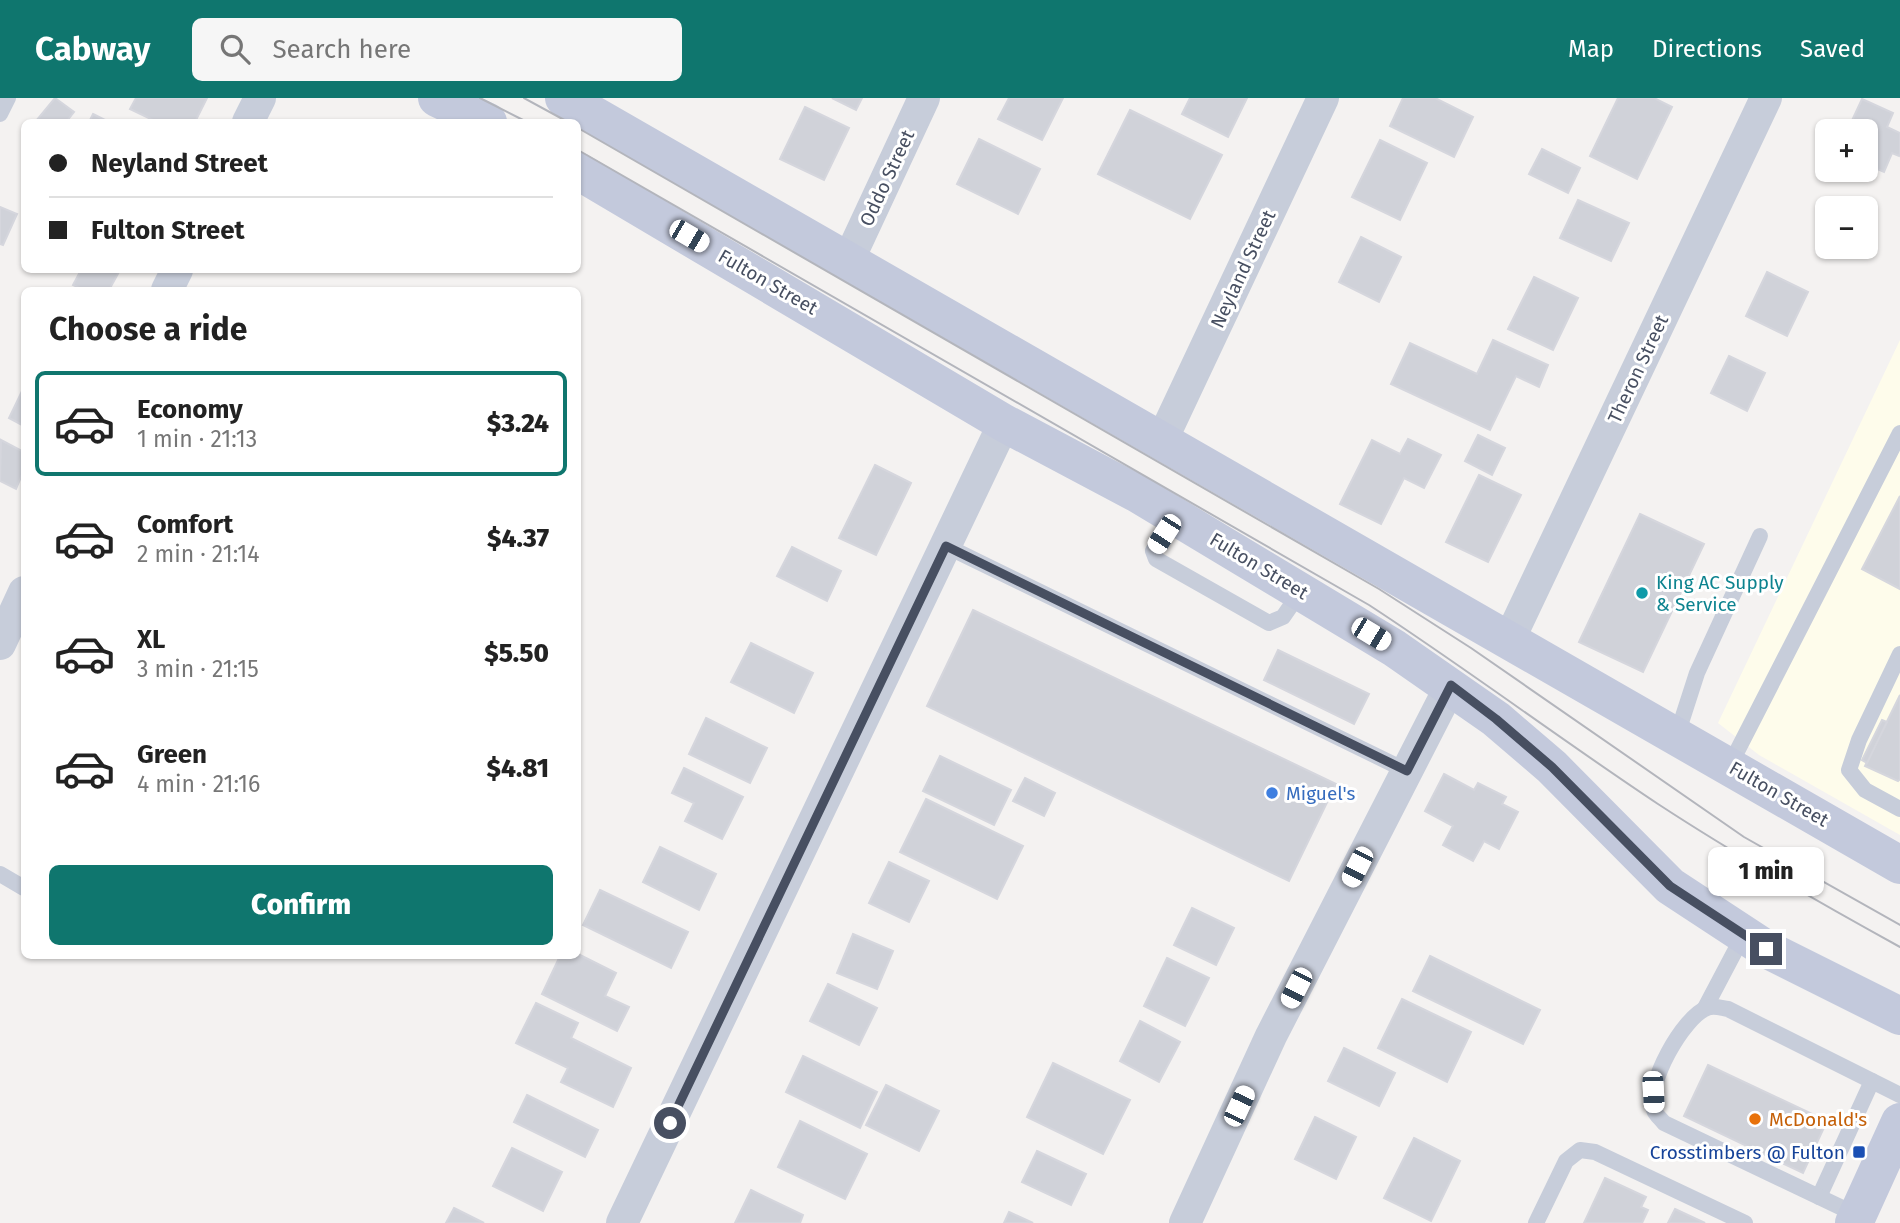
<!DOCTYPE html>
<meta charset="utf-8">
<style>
:root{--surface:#fff;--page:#f6f6f6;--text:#222;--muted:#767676;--line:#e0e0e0;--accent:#0f766e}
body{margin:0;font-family:"Fira Sans",sans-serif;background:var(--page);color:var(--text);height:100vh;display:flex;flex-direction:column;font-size:26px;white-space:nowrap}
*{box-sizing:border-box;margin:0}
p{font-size:23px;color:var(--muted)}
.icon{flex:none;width:38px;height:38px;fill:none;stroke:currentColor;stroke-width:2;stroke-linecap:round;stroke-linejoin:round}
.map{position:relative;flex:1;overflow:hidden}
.sheet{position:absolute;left:21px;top:189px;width:560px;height:672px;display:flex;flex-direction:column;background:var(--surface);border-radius:10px;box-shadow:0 2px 5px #0004}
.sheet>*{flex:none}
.top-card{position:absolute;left:21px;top:21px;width:560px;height:154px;border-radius:10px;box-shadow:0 2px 5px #0004;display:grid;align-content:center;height:154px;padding:0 28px;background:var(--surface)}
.fabs{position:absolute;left:1815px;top:21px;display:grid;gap:14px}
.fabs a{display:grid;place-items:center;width:63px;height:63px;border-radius:10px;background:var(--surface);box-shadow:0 2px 5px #0004;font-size:35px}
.end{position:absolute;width:32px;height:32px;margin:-16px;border:9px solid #474f61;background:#fff;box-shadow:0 0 0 4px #fff}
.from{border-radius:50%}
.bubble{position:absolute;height:49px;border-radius:10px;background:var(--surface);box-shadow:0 2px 5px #0004;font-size:23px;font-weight:800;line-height:49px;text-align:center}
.car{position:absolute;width:21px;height:42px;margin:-21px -10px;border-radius:9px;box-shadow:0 0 5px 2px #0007;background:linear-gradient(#fff 24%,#345 0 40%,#fff 0 76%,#345 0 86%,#fff 0)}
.top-card b{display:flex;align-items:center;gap:24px;height:66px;font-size:26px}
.top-card b+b{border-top:2px solid var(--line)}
.top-card i{width:18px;height:18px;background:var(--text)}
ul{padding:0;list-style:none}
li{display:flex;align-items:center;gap:21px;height:105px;margin:0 14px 10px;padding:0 14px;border:4px solid transparent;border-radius:10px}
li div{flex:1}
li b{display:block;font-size:26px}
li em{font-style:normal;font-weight:800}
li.current{border-color:var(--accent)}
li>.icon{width:63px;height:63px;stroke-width:1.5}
h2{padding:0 28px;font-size:32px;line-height:84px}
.button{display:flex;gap:14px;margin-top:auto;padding:14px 28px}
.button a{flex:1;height:80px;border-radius:10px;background:var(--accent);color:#fff;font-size:28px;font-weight:800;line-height:80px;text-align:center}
header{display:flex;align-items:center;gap:42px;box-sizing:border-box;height:98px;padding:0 35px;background:var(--accent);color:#fff}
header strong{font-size:33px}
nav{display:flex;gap:38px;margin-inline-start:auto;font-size:24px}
.search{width:490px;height:63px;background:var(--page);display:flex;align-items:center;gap:18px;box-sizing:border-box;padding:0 24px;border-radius:10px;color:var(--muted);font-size:26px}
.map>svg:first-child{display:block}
.commercial{fill:#fefceb}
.building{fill:#d0d2d9;stroke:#d5d6dd;stroke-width:2}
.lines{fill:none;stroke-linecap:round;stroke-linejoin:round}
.lane{stroke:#c7cdda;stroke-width:16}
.street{stroke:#c7cdda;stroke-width:32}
.secondary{stroke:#c3c9dc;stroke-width:38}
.tram{stroke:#b3b5bc;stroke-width:2}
.route{stroke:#474f61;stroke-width:9}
.culture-dot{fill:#0f9aa8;stroke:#fff;stroke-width:2.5}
.shop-dot{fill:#3f7fe0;stroke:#fff;stroke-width:2.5}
.food-dot{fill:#e8710a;stroke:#fff;stroke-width:2.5}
.transit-dot{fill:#1a4fb4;stroke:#fff;stroke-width:2.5}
.labels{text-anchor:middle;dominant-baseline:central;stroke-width:6;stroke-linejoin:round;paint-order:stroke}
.street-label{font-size:19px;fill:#474f61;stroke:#fff}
.culture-label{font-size:19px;fill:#0d838f;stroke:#fff;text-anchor:start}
.shop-label{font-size:19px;fill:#366cbe;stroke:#fff;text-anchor:start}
.food-label{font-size:19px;fill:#c56008;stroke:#fff;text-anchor:start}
.transit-label{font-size:19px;fill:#164399;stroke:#fff;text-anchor:end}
</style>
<header>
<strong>Cabway</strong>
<div class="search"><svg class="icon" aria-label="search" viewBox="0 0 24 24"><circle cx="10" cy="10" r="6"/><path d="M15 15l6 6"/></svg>Search here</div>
<nav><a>Map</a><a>Directions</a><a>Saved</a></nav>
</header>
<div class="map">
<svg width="1900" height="1125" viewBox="0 0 1900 1125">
<rect width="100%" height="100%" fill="#f4f2f1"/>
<polygon class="commercial" points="1900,242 1900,737 1759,657 1718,625"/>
<g class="building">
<polygon points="55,0 74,14 66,24 39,24 36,23"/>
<polygon points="136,0 207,0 195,24 157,24 130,11"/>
<polygon points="832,0 862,0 856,12"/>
<polygon points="1009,0 1063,0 1042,42 998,21"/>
<polygon points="1190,0 1247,0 1228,39 1182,16"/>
<polygon points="1403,0 1435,0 1473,19 1454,59 1390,28"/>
<polygon points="1618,0 1654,0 1672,9 1637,81 1590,58"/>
<polygon points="1862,1 1893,15 1887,29 1900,35 1900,55 1899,58 1892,55 1884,74 1866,66 1866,33 1838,33 1841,25 1849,29"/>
<polygon points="805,9 849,30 824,82 780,61"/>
<polygon points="1130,12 1222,57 1190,121 1098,76"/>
<polygon points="93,16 109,24 89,24"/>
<polygon points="979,41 1040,71 1018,116 957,86"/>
<polygon points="1380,42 1427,65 1400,122 1352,99"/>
<polygon points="1542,51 1580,70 1568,95 1529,76"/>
<polygon points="1578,102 1629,125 1611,163 1560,140"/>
<polygon points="0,109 17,116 3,147 0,146"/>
<polygon points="1361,139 1401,159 1379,204 1339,184"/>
<polygon points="81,172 120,172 109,192 84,192 73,187"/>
<polygon points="1767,174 1808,194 1787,238 1746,218"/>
<polygon points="1534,179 1578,200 1553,252 1508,231"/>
<polygon points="1493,242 1548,267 1539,289 1516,278 1490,332 1391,286 1410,245 1477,276"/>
<polygon points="1729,258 1765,275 1747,313 1711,295"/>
<polygon points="24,289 24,328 9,320"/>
<polygon points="1478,337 1505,350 1492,377 1465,363"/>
<polygon points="1408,341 1441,357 1424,390 1404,380 1381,426 1340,406 1372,342 1400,356"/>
<polygon points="1,342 24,354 24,372 16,391 0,383"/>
<polygon points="875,367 911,385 876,457 839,440"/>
<polygon points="1479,377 1521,397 1488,464 1446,444"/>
<polygon points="1900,398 1900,491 1862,471"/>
<polygon points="1640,416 1704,446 1643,574 1579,544"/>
<polygon points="792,449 841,473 827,503 777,478"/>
<polygon points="973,512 1336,686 1289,783 927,608"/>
<polygon points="751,545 813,575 794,615 731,584"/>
<polygon points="1278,552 1369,596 1354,626 1264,582"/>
<polygon points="1900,597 1900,681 1898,683 1865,668"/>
<polygon points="706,620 767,650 750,685 689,656"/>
<polygon points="1882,622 1887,624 1867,665 1862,662"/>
<polygon points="940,658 1011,692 994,727 923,693"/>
<polygon points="684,670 743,699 722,741 685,723 694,705 672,695"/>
<polygon points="1444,676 1474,692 1478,685 1506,699 1502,706 1518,714 1499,751 1484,743 1473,763 1443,747 1453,728 1425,713"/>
<polygon points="1025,680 1055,695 1044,718 1013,703"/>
<polygon points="926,701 1023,748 997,801 900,754"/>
<polygon points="660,749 716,776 699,812 643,784"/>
<polygon points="889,764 929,783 909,824 869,805"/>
<polygon points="600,792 688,834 671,870 583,827"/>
<polygon points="1192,810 1234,830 1216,867 1174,847"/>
<polygon points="853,836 893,853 877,891 837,875"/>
<polygon points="578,856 616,875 605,898 629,909 617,933 542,896 560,858"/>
<polygon points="1430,858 1540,912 1523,946 1413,893"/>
<polygon points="1167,860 1209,880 1185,928 1144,908"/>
<polygon points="828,886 877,910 859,947 810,923"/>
<polygon points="1402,901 1471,934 1447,984 1378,950"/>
<polygon points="536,905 578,925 571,940 631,970 613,1009 561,984 568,970 516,945"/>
<polygon points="1140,923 1180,944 1159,984 1120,963"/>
<polygon points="1344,950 1395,975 1379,1008 1328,983"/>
<polygon points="803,958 877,994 860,1030 786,994"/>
<polygon points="1053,965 1130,1002 1103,1056 1027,1019"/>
<polygon points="1708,967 1827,1023 1803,1075 1684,1018"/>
<polygon points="886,987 939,1013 919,1053 866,1027"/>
<polygon points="527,997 598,1032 585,1059 514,1024"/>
<polygon points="1315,1019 1356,1039 1336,1081 1295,1061"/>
<polygon points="800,1023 867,1056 845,1101 778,1069"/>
<polygon points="1414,1040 1460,1063 1431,1123 1384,1100"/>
<polygon points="512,1050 562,1074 543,1113 493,1088"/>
<polygon points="1037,1053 1086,1076 1071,1107 1022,1084"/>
<polygon points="1605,1080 1646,1099 1641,1109 1648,1112 1642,1125 1584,1125"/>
<polygon points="751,1092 803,1117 800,1125 735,1125"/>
<polygon points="454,1110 484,1125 446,1125"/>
<polygon points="1675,1111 1705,1125 1668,1125"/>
<polygon points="1009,1114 1033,1125 1004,1125"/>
</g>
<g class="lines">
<g class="lane">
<polyline points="0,16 8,0"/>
<polyline points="1176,418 1153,453 1156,461 1269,525 1283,519 1301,493"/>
<polyline points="946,448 1407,673"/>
<polyline points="1900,556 1859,642 1849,672 1865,692 1900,711"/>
<polyline points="1677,637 1697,575 1760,438"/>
<polyline points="1730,667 1900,335"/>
<polyline points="0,776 24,790"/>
<polyline points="1705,910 1744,836"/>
<polyline points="1819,1099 1872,983"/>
<path d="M1857 1117 1664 1025C1661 1021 1655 1016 1654 1012 1645 987 1683 919 1707 910 1714 907 1721 910 1728 911L1900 997"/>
<polyline points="1536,1125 1566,1063 1580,1052 1595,1054 1745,1125"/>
</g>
<g class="street">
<polyline points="248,24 260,0"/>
<polyline points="849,161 924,0"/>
<polyline points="167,192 177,172"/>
<polyline points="1162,342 1323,0"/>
<polyline points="1509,542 1766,0"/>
<polyline points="0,546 24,494"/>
<polyline points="622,1125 1004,325"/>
<polyline points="1185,1125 1271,938 1451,587"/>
</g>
<g class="secondary">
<polyline points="437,0 488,24"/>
<polyline points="564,0 1900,767"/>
<polyline points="578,73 1004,325 1138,396 1394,550 1496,621 1552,669 1670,788 1766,851 1900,918"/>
<polyline points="1854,1125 1900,1024"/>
</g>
<g class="tram">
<polyline points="480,0 527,24"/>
<polyline points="524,0 568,24"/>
<polyline points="578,30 1379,491 1471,550 1744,739 1900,827"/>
<path d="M578 52 1369 507C1467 571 1560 641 1658 706 1736 757 1818 804 1900 849"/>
</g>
</g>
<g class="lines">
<polyline class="route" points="670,1025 946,448 1407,673 1451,587 1496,621 1552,669 1670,788 1766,851"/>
</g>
<circle class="culture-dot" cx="1642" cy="495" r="7"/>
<circle class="shop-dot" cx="1272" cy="695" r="7"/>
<circle class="food-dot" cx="1755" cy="1021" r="7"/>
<rect class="transit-dot" x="1852" y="1047" width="14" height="14" rx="3.5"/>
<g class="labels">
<g class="street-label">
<text transform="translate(887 80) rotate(-65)">Oddo Street</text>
<text transform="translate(1243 171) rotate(-65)">Neyland Street</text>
<text transform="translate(768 184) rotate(30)">Fulton Street</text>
<text transform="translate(1638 271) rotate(-65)">Theron Street</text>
<text transform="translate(1259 468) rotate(31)">Fulton Street</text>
<text transform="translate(1779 696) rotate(30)">Fulton Street</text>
</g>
<g class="culture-label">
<text x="1656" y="484">King AC Supply<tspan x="1656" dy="22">&amp; Service</tspan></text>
</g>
<g class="shop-label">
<text x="1286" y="695">Miguel's</text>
</g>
<g class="food-label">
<text x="1769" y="1021">McDonald's</text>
</g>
<g class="transit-label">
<text x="1845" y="1054">Crosstimbers @ Fulton</text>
</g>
</g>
</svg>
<div class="fabs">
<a>+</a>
<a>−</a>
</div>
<i class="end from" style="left:670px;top:1025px"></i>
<i class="end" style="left:1766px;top:851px"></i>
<div class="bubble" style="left:1708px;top:749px;width:116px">1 min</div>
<i class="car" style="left:689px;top:138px;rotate:120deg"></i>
<i class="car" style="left:1164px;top:436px;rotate:213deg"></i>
<i class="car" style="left:1371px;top:536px;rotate:121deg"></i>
<i class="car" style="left:1357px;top:769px;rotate:207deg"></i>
<i class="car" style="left:1296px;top:890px;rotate:207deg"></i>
<i class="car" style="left:1653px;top:994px;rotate:177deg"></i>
<i class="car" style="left:1239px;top:1008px;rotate:25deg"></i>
<div class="top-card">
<b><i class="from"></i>Neyland Street</b>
<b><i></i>Fulton Street</b>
</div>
<section class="sheet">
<h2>Choose a ride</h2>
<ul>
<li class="current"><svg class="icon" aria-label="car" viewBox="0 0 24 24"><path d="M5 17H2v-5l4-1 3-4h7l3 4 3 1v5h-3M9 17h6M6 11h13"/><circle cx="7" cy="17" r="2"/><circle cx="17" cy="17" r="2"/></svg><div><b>Economy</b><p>1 min · 21:13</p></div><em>$3.24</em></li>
<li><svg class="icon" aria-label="car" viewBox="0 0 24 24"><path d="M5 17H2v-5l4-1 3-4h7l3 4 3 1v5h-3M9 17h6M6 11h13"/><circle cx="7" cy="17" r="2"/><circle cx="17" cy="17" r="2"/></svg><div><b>Comfort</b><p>2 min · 21:14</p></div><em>$4.37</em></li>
<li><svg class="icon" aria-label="car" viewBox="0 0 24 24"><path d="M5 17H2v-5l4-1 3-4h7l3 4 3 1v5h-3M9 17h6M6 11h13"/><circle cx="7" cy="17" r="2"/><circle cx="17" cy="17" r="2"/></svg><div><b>XL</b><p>3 min · 21:15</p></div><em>$5.50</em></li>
<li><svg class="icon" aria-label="car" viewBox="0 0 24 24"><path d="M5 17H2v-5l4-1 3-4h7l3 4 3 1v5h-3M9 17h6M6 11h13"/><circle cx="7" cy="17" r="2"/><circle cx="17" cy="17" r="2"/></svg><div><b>Green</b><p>4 min · 21:16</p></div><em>$4.81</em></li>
</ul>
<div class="button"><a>Confirm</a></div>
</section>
</div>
